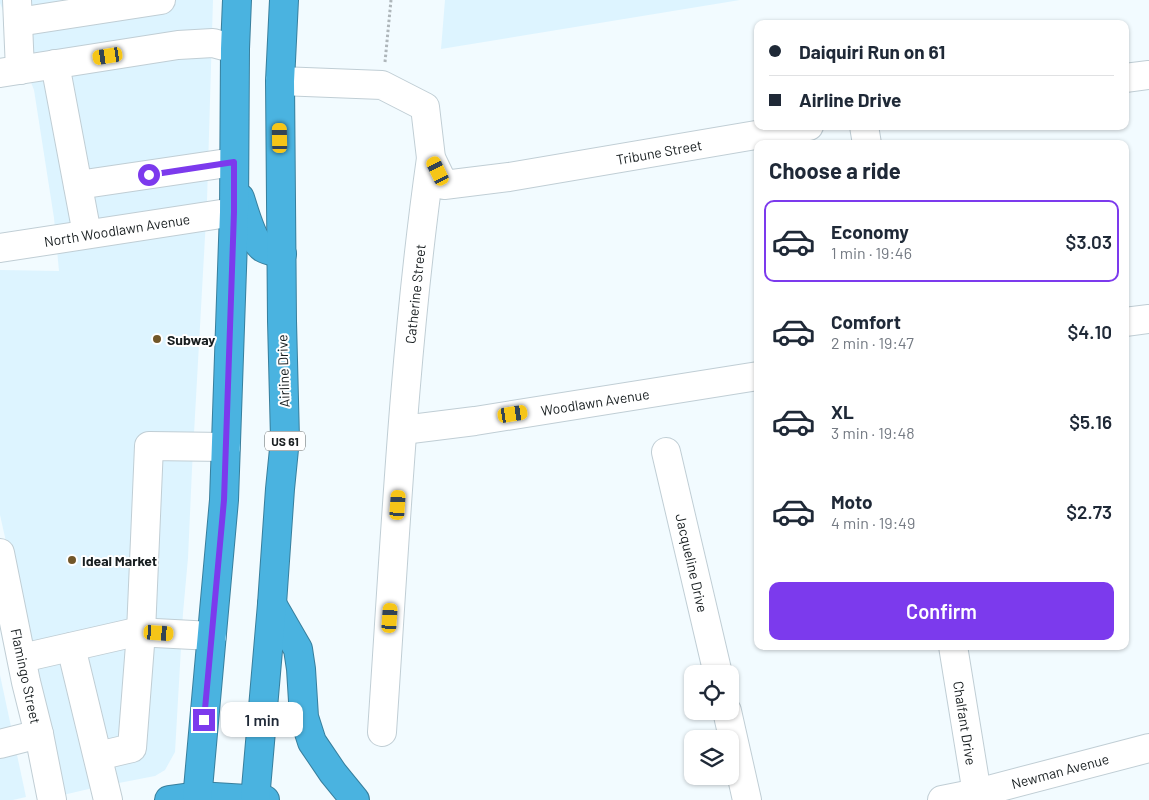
<!DOCTYPE html>
<meta charset="utf-8">
<style>
:root{--surface:#fff;--page:#f6f6f7;--text:#1f2937;--muted:#747a83;--line:#e0e1e3;--accent:#7c3aed}
body{margin:0;font-family:Barlow,sans-serif;background:var(--page);color:var(--text);height:100vh;display:flex;flex-direction:column;font-size:19px;white-space:nowrap}
*{box-sizing:border-box;margin:0}
p{font-size:16px;color:var(--muted)}
.icon{flex:none;width:28px;height:28px;fill:none;stroke:currentColor;stroke-width:2;stroke-linecap:round;stroke-linejoin:round}
.map{position:relative;flex:1;overflow:hidden}
.drawer{position:absolute;left:754px;top:140px;width:375px;height:510px;display:flex;flex-direction:column;background:var(--surface);border-radius:10px;box-shadow:0 1px 4px #0004}
.drawer>*{flex:none}
.guide{position:absolute;left:754px;top:20px;width:375px;height:110px;border-radius:10px;box-shadow:0 1px 4px #0004;display:grid;align-content:center;height:110px;padding:0 15px;background:var(--surface)}
.buttons{position:absolute;left:684px;top:665px;display:grid;gap:10px}
.buttons a{display:grid;place-items:center;width:55px;height:55px;border-radius:10px;background:var(--surface);box-shadow:0 1px 4px #0004;font-size:25px}
.end{position:absolute;width:22px;height:22px;margin:-11px;border:6px solid #7c3aed;background:#fff;box-shadow:0 0 0 2px #fff}
.from{border-radius:50%}
.bubble{position:absolute;height:35px;border-radius:10px;background:var(--surface);box-shadow:0 1px 4px #0004;font-size:16px;font-weight:600;line-height:35px;text-align:center}
.car{position:absolute;width:15px;height:30px;margin:-15px -8px;border-radius:6px;box-shadow:0 0 4px 1px #0007;background:linear-gradient(#f5c518 24%,#345 0 40%,#f5c518 0 76%,#345 0 86%,#f5c518 0)}
.guide b{display:flex;align-items:center;gap:18px;height:48px;font-size:19px}
.guide b+b{border-top:1px solid var(--line)}
.guide i{width:12px;height:12px;background:var(--text)}
ul{padding:0;list-style:none}
li{display:flex;align-items:center;gap:15px;height:82px;margin:0 10px 8px;padding:0 5px;border:2px solid transparent;border-radius:10px}
li div{flex:1}
li b{display:block;font-size:19px}
li em{font-style:normal;font-weight:600}
li.current{border-color:var(--accent)}
li>.icon{width:45px;height:45px;stroke-width:1.5}
h2{padding:0 15px;font-size:22px;line-height:60px}
.action{display:flex;gap:10px;margin-top:auto;padding:10px 15px}
.action a{flex:1;height:58px;border-radius:10px;background:var(--accent);color:#fff;font-size:20px;font-weight:600;line-height:58px;text-align:center}
.map>svg:first-child{display:block}
.built{fill:#ddf4ff}
.lines{fill:none;stroke-linecap:round;stroke-linejoin:round}
.minor-casing{stroke:#c0ced5;stroke-width:30}
.highway-casing{stroke:#387f9d;stroke-width:30}
.path{stroke:#aeb6ba;stroke-width:3;stroke-dasharray:2.5 2.5;stroke-linecap:butt}
.minor{stroke:#fff;stroke-width:28}
.highway{stroke:#4ab3e0;stroke-width:28}
.route{stroke:#7c3aed;stroke-width:6}
.poi-dot{fill:#725729;stroke:#fff;stroke-width:2}
.labels{text-anchor:middle;dominant-baseline:central;stroke-width:4;stroke-linejoin:round;paint-order:stroke}
.shield{fill:#fff;stroke:#5d6263;stroke-width:1}
.shield-label{font-size:12px;font-weight:bold;fill:#181e20}
.street-label{font-size:14px;fill:#181e20;stroke:#fff}
.poi-label{font-size:14px;font-weight:bold;fill:#181e20;stroke:#fff;text-anchor:start}
</style>
<div class="map">
<svg width="1149" height="800" viewBox="0 0 1149 800">
<rect width="100%" height="100%" fill="#f2fbff"/>
<g class="built">
<polygon points="0,0 213,0 207,201 199,344 192,469 188,558 183,613 175,752 165,770 155,776 93,788 63,795 0,515 0,270 59,271 54,218 34,90 0,3"/>
<polygon points="445,0 740,0 441,49"/>
<polygon points="0,675 26,797 13,800 0,800"/>
</g>
<g class="lines">
<defs>
<g id="minor">
<polyline points="17,0 20,70"/>
<polyline points="18,22 161,0"/>
<polyline points="55,64 87,234"/>
<polyline points="0,73 178,45 213,43 235,49"/>
<polyline points="1125,78 1149,75"/>
<polyline points="280,81 382,85 425,107 431,158 444,185 509,177 809,126"/>
<polyline points="864,126 867,144"/>
<polyline points="78,185 234,162"/>
<polyline points="0,248 234,212"/>
<polyline points="1125,322 1149,319"/>
<polyline points="403,430 475,421 758,376"/>
<polyline points="666,452 718,674"/>
<polyline points="0,553 26,682 39,734 52,800"/>
<polyline points="953,646 978,800"/>
<polyline points="71,647 108,800"/>
<polyline points="22,658 136,632 212,636"/>
<polyline points="727,711 747,800"/>
<path d="M382 732C395 540 404 348 431 158"/>
<polyline points="0,744 39,734"/>
<polyline points="98,756 132,748 141,632 149,446 226,447"/>
<polyline points="942,800 977,793 1149,748"/>
</g>
<g id="highway">
<path d="M240 198C244 210 252 241 263 248 268 251 276 252 282 254"/>
<polyline points="272,604 298,649 301,669 304,717 312,742 333,773 355,800"/>
<polyline points="169,800 198,796 265,800"/>
<polyline points="197,800 224,500 234,212 235,49 237,0"/>
<polyline points="255,800 272,604 280,489 285,439 282,321 280,81 284,0"/>
</g>
</defs>
<use href="#minor" class="minor-casing"/>
<use href="#highway" class="highway-casing"/>
<polyline class="path" points="385,62 391,0"/>
<use href="#minor" class="minor"/>
<use href="#highway" class="highway"/>
</g>
<g class="lines">
<polyline class="route" points="149,175 234,162 234,212 224,500 204,720"/>
</g>
<g class="poi-dot">
<circle cx="157" cy="339" r="5"/>
<circle cx="72" cy="560" r="5"/>
</g>
<g class="labels">
<rect class="shield" x="265" y="431.5" width="40" height="19" rx="4"/>
<g class="shield-label">
<text x="285" y="441">US 61</text>
</g>
<g class="street-label">
<text transform="translate(659 152) rotate(-10)">Tribune Street</text>
<text transform="translate(117 230) rotate(-9)">North Woodlawn Avenue</text>
<text transform="translate(415 294) rotate(-84)">Catherine Street</text>
<text transform="translate(283 371) rotate(-92)">Airline Drive</text>
<text transform="translate(595 402) rotate(-9)">Woodlawn Avenue</text>
<text transform="translate(692 563) rotate(77)">Jacqueline Drive</text>
<text transform="translate(26 676) rotate(78)">Flamingo Street</text>
<text transform="translate(965 723) rotate(81)">Chalfant Drive</text>
<text transform="translate(1060 771) rotate(-15)">Newman Avenue</text>
</g>
<g class="poi-label">
<text x="167" y="339">Subway</text>
<text x="82" y="560">Ideal Market</text>
</g>
</g>
</svg>
<div class="buttons">
<a><svg class="icon" aria-label="locate" viewBox="0 0 24 24"><circle cx="12" cy="12" r="6"/><path d="M12 2v4M12 18v4M2 12h4M18 12h4"/></svg></a>
<a><svg class="icon" aria-label="layers" viewBox="0 0 24 24"><path d="M12 4l9 5-9 5-9-5zM3 14l9 5 9-5"/></svg></a>
</div>
<i class="end from" style="left:149px;top:175px"></i>
<i class="end" style="left:204px;top:720px"></i>
<div class="bubble" style="left:221px;top:702px;width:82px">1 min</div>
<i class="car" style="left:108px;top:56px;rotate:261deg"></i>
<i class="car" style="left:280px;top:138px;rotate:359deg"></i>
<i class="car" style="left:438px;top:171px;rotate:334deg"></i>
<i class="car" style="left:513px;top:414px;rotate:81deg"></i>
<i class="car" style="left:398px;top:505px;rotate:4deg"></i>
<i class="car" style="left:390px;top:618px;rotate:4deg"></i>
<i class="car" style="left:159px;top:633px;rotate:94deg"></i>
<div class="guide">
<b><i class="from"></i>Daiquiri Run on 61</b>
<b><i></i>Airline Drive</b>
</div>
<section class="drawer">
<h2>Choose a ride</h2>
<ul>
<li class="current"><svg class="icon" aria-label="car" viewBox="0 0 24 24"><path d="M5 17H2v-5l4-1 3-4h7l3 4 3 1v5h-3M9 17h6M6 11h13"/><circle cx="7" cy="17" r="2"/><circle cx="17" cy="17" r="2"/></svg><div><b>Economy</b><p>1 min · 19:46</p></div><em>$3.03</em></li>
<li><svg class="icon" aria-label="car" viewBox="0 0 24 24"><path d="M5 17H2v-5l4-1 3-4h7l3 4 3 1v5h-3M9 17h6M6 11h13"/><circle cx="7" cy="17" r="2"/><circle cx="17" cy="17" r="2"/></svg><div><b>Comfort</b><p>2 min · 19:47</p></div><em>$4.10</em></li>
<li><svg class="icon" aria-label="car" viewBox="0 0 24 24"><path d="M5 17H2v-5l4-1 3-4h7l3 4 3 1v5h-3M9 17h6M6 11h13"/><circle cx="7" cy="17" r="2"/><circle cx="17" cy="17" r="2"/></svg><div><b>XL</b><p>3 min · 19:48</p></div><em>$5.16</em></li>
<li><svg class="icon" aria-label="car" viewBox="0 0 24 24"><path d="M5 17H2v-5l4-1 3-4h7l3 4 3 1v5h-3M9 17h6M6 11h13"/><circle cx="7" cy="17" r="2"/><circle cx="17" cy="17" r="2"/></svg><div><b>Moto</b><p>4 min · 19:49</p></div><em>$2.73</em></li>
</ul>
<div class="action"><a>Confirm</a></div>
</section>
</div>
